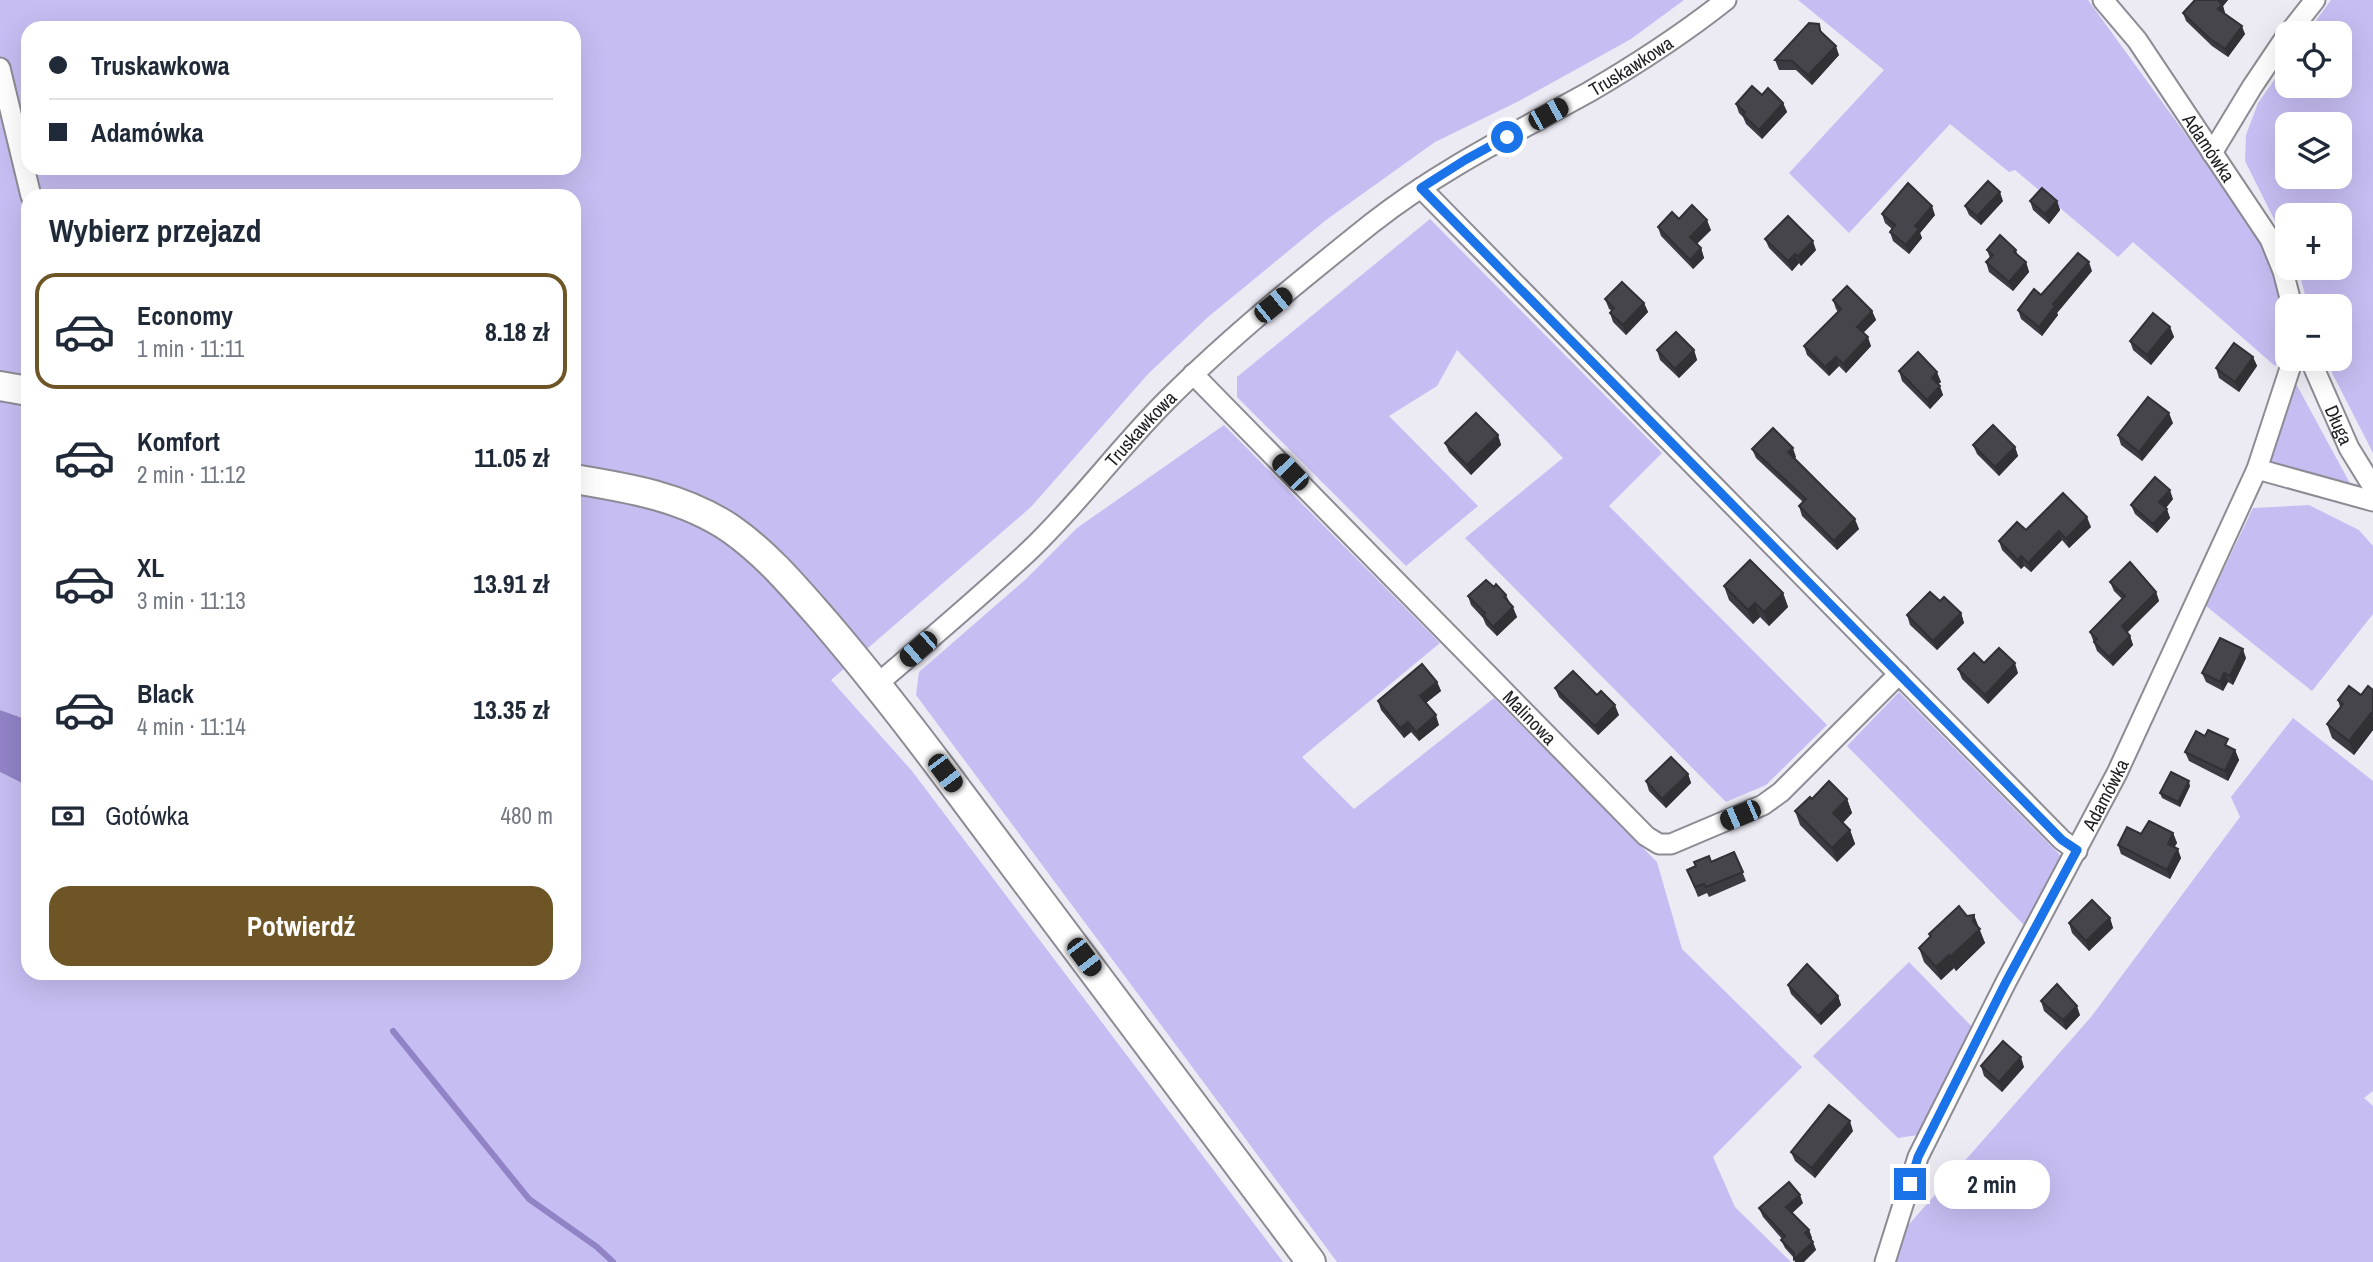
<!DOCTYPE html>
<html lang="pl">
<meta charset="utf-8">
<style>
:root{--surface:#fff;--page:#f2f2f3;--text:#1f2937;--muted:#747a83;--line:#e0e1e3;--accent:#6d5526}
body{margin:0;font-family:"Archivo Narrow",sans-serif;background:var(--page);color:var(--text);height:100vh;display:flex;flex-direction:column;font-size:26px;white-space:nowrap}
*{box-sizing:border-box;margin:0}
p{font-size:23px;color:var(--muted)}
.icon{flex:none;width:38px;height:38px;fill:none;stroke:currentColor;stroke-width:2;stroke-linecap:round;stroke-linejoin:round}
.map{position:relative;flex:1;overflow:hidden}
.panel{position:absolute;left:21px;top:189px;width:560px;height:791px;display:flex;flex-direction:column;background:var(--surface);border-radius:21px;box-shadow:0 7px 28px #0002}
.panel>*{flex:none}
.hud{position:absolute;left:21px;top:21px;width:560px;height:154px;border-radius:21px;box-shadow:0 7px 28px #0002;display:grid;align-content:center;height:154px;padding:0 28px;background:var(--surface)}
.fabs{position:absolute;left:2275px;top:21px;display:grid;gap:14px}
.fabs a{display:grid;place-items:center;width:77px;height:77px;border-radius:14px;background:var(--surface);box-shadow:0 7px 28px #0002;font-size:35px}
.end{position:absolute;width:32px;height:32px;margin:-16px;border:9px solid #1a73e8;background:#fff;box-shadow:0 0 0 4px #fff}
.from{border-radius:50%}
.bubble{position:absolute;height:49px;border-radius:21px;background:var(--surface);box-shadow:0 7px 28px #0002;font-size:23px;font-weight:800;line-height:49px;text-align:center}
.car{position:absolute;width:21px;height:42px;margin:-21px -10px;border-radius:9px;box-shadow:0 0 5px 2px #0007;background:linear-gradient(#222 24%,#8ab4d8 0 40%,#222 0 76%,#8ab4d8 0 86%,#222 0)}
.hud b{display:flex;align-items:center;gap:24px;height:66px;font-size:26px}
.hud b+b{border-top:2px solid var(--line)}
.hud i{width:18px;height:18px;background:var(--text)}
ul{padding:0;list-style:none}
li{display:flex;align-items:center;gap:21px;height:116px;margin:0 14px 10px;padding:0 14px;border:4px solid transparent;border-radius:21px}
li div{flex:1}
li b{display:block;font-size:26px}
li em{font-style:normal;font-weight:800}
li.current{border-color:var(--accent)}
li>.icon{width:63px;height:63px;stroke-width:1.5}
h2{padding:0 28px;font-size:32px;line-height:84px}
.pay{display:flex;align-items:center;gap:18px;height:77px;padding:0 28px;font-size:26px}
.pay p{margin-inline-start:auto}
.button{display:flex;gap:14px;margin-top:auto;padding:14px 28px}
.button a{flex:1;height:80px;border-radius:21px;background:var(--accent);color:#fff;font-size:28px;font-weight:800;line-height:80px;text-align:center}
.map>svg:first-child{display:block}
.green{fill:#c6bdf2;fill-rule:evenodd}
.water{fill:#9183c6}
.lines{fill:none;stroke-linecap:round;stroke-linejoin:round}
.stream{stroke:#9183c6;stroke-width:6}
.street-casing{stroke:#8d8b93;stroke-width:23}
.secondary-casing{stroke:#8d8b93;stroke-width:32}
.street{stroke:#fff;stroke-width:19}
.secondary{stroke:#fff;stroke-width:28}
.wall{fill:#3c3b41}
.shaded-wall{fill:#313035}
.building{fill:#46454c;stroke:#313035;stroke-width:2}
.route{stroke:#1a73e8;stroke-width:9}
.labels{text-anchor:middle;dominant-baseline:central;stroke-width:7;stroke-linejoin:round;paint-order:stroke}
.street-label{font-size:19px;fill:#1f1f22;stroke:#f9f9fe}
</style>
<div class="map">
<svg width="2373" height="1262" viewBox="0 0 2373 1262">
<rect width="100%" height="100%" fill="#ecebf4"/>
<g class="green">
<path d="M0 0H1684L1631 39 1517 102 1435 142 1326 220 1208 317 1148 374 1031 507 831 680 912 771 1283 1262H0V772L28 786V973H574V196H28V720L0 710ZM28 28H574V168H28Z"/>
<polygon points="1798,0 2088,0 2245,216 2265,247 2287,325 2287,347 2275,366 2133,242 2118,257 2015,170 2009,172 1950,124 1849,233 1789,173 1884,70"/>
<path d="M2331 0H2373V453L2325 359H2340V306H2308L2298 268H2340V215H2287V245L2245 161 2246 135 2258 103 2287 62V86H2340V33H2307ZM2287 124H2340V177H2287Z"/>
<polygon points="1430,219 1662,453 1609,506 1827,725 1766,785 1726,802 1465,538 1563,458 1457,350 1437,386 1389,416 1478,506 1406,566 1237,397 1237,377"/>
<polygon points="2294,380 2352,487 2269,462"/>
<polygon points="1224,425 1440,643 1302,757 1354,809 1494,698 1657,862 1682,949 1802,1067 1713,1157 1735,1207 1791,1262 1337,1262 916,695 919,672 1026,579 1077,528"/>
<polygon points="2309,505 2359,530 2373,546 2373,614 2312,691 2206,606 2253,508"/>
<polygon points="1899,692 2061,856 2026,927 1847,746"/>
<polygon points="2293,718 2373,781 2373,1091 2364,1098 2373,1106 2373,1262 1876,1262 2091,1017 2240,817 2231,797"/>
<polygon points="1909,962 1976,1031 1925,1134 1898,1138 1813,1056"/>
</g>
<polygon class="water" points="0,710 28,720 28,786 0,772"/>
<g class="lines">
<polyline class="stream" points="393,1031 529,1199 597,1247 613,1262"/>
<defs>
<g id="street">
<path id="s1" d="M2103 0 2137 40 2270 239 2283 271 2292 306"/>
<polyline points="2289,33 2315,0"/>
<polyline points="0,68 31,196"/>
<polyline points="2212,153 2252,87 2287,35"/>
<polyline points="1421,188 2062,840 2077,851"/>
<path id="s2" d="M2310 359 2349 448 2373 487"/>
<path id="s3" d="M1193 374 1646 836 1659 844H1671L1763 805 1781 792 1899 674"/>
<polyline points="2257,469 2373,501"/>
<path id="s4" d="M876 685C928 641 980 597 1030 550 1079 503 1119 448 1167 400 1231 336 1302 279 1372 223 1439 170 1515 133 1589 92 1637 64 1683 34 1726 0"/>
<path id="s5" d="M1885 1262 1918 1157 2006 982 2117 773 2257 469 2293 359"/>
</g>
<g id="secondary">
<polyline points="0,386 28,391"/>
<path d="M574 479C629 488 684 497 731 529 768 555 796 589 825 622 872 677 916 734 959 792 1077 948 1194 1105 1311 1262"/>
</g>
</defs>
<use href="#street" class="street-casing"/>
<use href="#secondary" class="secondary-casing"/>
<use href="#street" class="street"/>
<use href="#secondary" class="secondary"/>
</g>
<g class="wall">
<polygon points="2195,0 2228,0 2223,6 2225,13 2224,14 2245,34 2228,57 2212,46 2186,21 2183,13"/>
<polygon points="1819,24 1822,33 1839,55 1812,85 1796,70 1779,70 1775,60"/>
<polygon points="1762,95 1783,103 1787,112 1762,139 1746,124 1743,117 1739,113 1736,104"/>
<polygon points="2003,201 1981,225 1969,215 1965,206"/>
<polygon points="2030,201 2057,201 2060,210 2049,224 2033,210"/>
<polygon points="1882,214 1935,215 1920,233 1922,238 1909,254 1893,241 1890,232 1892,229 1885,223"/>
<polygon points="1679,219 1711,230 1696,244 1701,248 1704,258 1693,269 1661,236 1658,227"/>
<polygon points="1765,239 1816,250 1801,266 1799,263 1792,271 1769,248"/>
<polygon points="1987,250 2016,250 2018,256 2026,262 2029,272 2013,291 1989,272 1986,262 1990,258"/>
<polygon points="2092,271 2057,313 2058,315 2042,336 2021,319 2018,310 2041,295"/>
<polygon points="1605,299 1644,303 1648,312 1626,335 1613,322 1610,313 1612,311 1609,309"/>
<polygon points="1833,300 1872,311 1876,320 1863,333 1871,346 1846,373 1839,366 1829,376 1807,355 1804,346 1838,312 1836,309"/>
<polygon points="2170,327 2174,337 2151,365 2133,350 2130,341"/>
<polygon points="1657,350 1694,350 1697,360 1679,378 1660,360"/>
<polygon points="2253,357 2257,366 2239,392 2219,378 2216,368"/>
<polygon points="1899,371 1941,382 1938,384 1943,395 1930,409 1902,381"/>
<polygon points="2173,423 2142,461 2121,445 2118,435"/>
<polygon points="1498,435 1501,445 1471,475 1449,452 1445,443"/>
<polygon points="1973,445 2015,447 2018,456 1999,476 1977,454"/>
<polygon points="1752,449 1796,457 1794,459 1859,529 1837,550 1802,516 1799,506 1803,502 1756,458"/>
<polygon points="2173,499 2166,508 2170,518 2157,533 2135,514 2131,505"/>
<polygon points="2091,527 2069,548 2062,540 2031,572 2024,566 2021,569 2002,550 1999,541 2026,530"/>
<polygon points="2110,582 2156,592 2159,601 2127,632 2130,636 2133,645 2113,666 2097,651 2090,632 2122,599 2114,591"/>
<polygon points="1724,586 1783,593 1788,607 1769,626 1760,617 1753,624 1729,600"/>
<polygon points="1494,587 1506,595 1517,617 1497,636 1486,625 1483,618 1471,605 1468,596"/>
<polygon points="1940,601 1961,613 1964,623 1937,650 1910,625 1907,615"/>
<polygon points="2246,658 2233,685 2228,682 2223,691 2206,682 2202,673"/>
<polygon points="1984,663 2018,673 1988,704 1962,679 1958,669"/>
<polygon points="1437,682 1441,691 1426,703 1439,725 1419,741 1411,732 1404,738 1381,710 1378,701"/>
<polygon points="1555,688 1597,695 1619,715 1598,735 1559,697"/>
<polygon points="2373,690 2373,730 2354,755 2332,738 2327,724 2340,707 2338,700 2361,695"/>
<polygon points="2231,748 2235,750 2239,760 2228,781 2189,761 2185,752"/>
<polygon points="1688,774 1691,783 1666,808 1649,791 1646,781"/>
<polygon points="2190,786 2180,807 2162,798 2160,793"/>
<polygon points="1812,799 1847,799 1852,813 1843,823 1850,830 1855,844 1837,862 1800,825 1795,811"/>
<polygon points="2173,833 2177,843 2174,847 2181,858 2170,879 2121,854 2118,845 2141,834"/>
<polygon points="1734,852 1746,881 1709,897 1707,893 1698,897 1687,870 1711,862"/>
<polygon points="2110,918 2113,928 2089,951 2072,933 2069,923"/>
<polygon points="1978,927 1985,943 1956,971 1954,968 1941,980 1924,962 1919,948 1930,937 1929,934"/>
<polygon points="1788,985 1838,996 1841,1005 1821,1025 1791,994"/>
<polygon points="2041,1001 2080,1015 2066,1030 2044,1011"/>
<polygon points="1981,1066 2024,1067 2002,1092 1984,1076"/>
<polygon points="1853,1131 1815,1178 1795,1161 1791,1152"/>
<polygon points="1803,1203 1792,1213 1809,1230 1812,1238 1811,1239 1816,1250 1794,1258 1785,1248 1781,1240 1782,1239 1763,1217 1759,1208"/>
</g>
<g class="shaded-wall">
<polygon points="2218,0 2228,0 2223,6 2225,13 2221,18 2218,9"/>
<polygon points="2242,26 2245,34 2228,57 2225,49"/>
<polygon points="1836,46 1839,55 1812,85 1808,75"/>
<polygon points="1783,103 1787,112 1762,139 1759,130"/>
<polygon points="2000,192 2003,201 1981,225 1977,216"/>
<polygon points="2057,201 2060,210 2049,224 2045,214"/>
<polygon points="1932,206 1935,215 1920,233 1922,238 1909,254 1906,245 1915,226"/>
<polygon points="1707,220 1711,230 1694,247 1690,237"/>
<polygon points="1813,241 1816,250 1801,266 1798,256"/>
<polygon points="1701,248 1704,258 1693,269 1690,260"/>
<polygon points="1795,254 1799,263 1792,271 1788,261"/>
<polygon points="2026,262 2029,272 2013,291 2009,282"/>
<polygon points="2089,262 2092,271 2057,313 2058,315 2042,336 2039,327 2053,304"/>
<polygon points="1644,303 1648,312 1626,335 1623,325"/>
<polygon points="1872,311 1876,320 1860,336 1857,327"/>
<polygon points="2170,327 2174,337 2151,365 2147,355"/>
<polygon points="1868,337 1871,346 1846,373 1843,364"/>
<polygon points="1694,350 1697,360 1679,378 1675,369"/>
<polygon points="1836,357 1839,366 1829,376 1825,367"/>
<polygon points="2253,357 2257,366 2239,392 2235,382"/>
<polygon points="1937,372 1941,382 1935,387 1932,378"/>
<polygon points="1940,386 1943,395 1930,409 1927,400"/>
<polygon points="2169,413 2173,423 2142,461 2139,452"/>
<polygon points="1498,435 1501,445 1471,475 1467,465"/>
<polygon points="2015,447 2018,456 1999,476 1995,467"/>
<polygon points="1793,448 1796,457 1791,462 1788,452"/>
<polygon points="2170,490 2173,499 2163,511 2159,502"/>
<polygon points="2167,509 2170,518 2157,533 2153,524"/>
<polygon points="2087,517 2091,527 2069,548 2066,539"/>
<polygon points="1855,519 1859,529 1837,550 1834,541"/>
<polygon points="2059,531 2062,540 2031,572 2028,563"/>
<polygon points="2021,556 2024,566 2021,569 2018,560"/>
<polygon points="2156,592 2159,601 2125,635 2122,626"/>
<polygon points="1783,593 1788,607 1769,626 1764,612"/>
<polygon points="1755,603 1760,617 1753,624 1748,610"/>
<polygon points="1513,607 1517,617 1497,636 1493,627"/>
<polygon points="1961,613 1964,623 1937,650 1933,641"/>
<polygon points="2130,636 2133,645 2113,666 2109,657"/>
<polygon points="2243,649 2246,658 2233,685 2230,676"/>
<polygon points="2015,663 2018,673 1988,704 1985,695"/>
<polygon points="2224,673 2228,682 2223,691 2220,682"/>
<polygon points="1437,682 1441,691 1423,705 1420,696"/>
<polygon points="1615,705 1619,715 1598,735 1595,726"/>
<polygon points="2371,713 2373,719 2373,730 2354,755 2349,741"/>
<polygon points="1436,715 1439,725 1419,741 1416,732"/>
<polygon points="1408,722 1411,732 1404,738 1400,728"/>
<polygon points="2235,750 2239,760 2228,781 2225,771"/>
<polygon points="1688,774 1691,783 1666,808 1662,799"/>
<polygon points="2189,781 2190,786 2180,807 2178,802"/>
<polygon points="1847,799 1852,813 1838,827 1833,813"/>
<polygon points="1850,830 1855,844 1837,862 1832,848"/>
<polygon points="2173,833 2177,843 2171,853 2168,844"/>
<polygon points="2178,849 2181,858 2170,879 2167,870"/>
<polygon points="1974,915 1985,943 1956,971 1950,957 1973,922"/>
<polygon points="2110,918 2113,928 2089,951 2086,941"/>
<polygon points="1949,955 1954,968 1941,980 1936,967"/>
<polygon points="1838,996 1841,1005 1821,1025 1818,1016"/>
<polygon points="2077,1006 2080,1015 2066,1030 2063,1020"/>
<polygon points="2021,1057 2024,1067 2002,1092 1999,1082"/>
<polygon points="1850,1121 1853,1131 1815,1178 1812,1168"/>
<polygon points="1800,1195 1803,1203 1789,1216 1786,1207"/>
<polygon points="1809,1230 1812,1238 1809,1242 1805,1233"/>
<polygon points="1813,1242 1816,1250 1804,1262 1795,1262 1794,1259"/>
</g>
<g class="building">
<polygon points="2195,0 2218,0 2222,5 2218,9 2242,26 2225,49 2209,38 2183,13"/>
<polygon points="1809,23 1819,24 1820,31 1836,46 1808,75 1792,61 1775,60"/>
<polygon points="1752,86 1762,95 1768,88 1783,103 1759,130 1743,115 1745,112 1736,104"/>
<polygon points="1988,181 2000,192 1977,216 1965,206"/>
<polygon points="1908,183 1932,206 1915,226 1919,229 1906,245 1890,232 1895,225 1882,214"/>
<polygon points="2042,188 2057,201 2045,214 2030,201"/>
<polygon points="1692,205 1707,220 1690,237 1701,248 1690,260 1658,227 1672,212 1679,219"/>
<polygon points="1788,216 1813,241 1798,256 1795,254 1788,261 1765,239"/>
<polygon points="2000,235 2016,250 2014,252 2026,262 2009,282 1986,262 1993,255 1987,250"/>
<polygon points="2078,253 2089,262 2053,304 2055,306 2039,327 2018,310 2034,289 2041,295"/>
<polygon points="1622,282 1644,303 1623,325 1610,313 1614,308 1605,299"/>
<polygon points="1847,286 1872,311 1857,327 1868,337 1843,364 1836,357 1825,367 1804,346 1841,309 1833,300"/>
<polygon points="2153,313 2170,327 2147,355 2130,341"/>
<polygon points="1676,332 1694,350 1675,369 1657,350"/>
<polygon points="2234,343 2253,357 2235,382 2216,368"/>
<polygon points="1918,352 1937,372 1932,378 1940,386 1927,400 1899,371"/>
<polygon points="2148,397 2169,413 2139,452 2118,435"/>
<polygon points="1476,413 1498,435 1467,465 1445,443"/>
<polygon points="1993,425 2015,447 1995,467 1973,445"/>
<polygon points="1773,428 1793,448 1788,452 1855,519 1834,541 1799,506 1806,499 1752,449"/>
<polygon points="2155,477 2170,490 2159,502 2167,509 2153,524 2131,505"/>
<polygon points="2063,493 2087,517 2066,539 2059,531 2028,563 2021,556 2018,560 1999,541 2017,522 2026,530"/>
<polygon points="1750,560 1783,593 1764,612 1755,603 1748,610 1724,586"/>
<polygon points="2130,562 2156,592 2122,626 2130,636 2109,657 2094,642 2097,639 2090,632 2125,596 2110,582"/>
<polygon points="1486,580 1494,587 1496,584 1506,595 1504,597 1513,607 1493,627 1483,615 1485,613 1468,596"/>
<polygon points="1930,592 1940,601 1944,597 1961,613 1933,641 1907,615"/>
<polygon points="2220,638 2243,649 2230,676 2224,673 2220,682 2202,673"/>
<polygon points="1999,648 2015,663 1985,695 1958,669 1974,653 1984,663"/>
<polygon points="1422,664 1437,682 1420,696 1436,715 1416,732 1408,722 1400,728 1378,701"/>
<polygon points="1573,671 1597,695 1601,691 1615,705 1595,726 1555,688"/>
<polygon points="2349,686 2361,695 2368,686 2373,690 2373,714 2371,713 2349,741 2327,724 2343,704 2338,700"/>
<polygon points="2208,730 2228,739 2225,745 2235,750 2225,771 2185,752 2196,731 2205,736"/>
<polygon points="1671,757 1688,774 1662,799 1646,781"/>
<polygon points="2171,772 2189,781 2178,802 2160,793"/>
<polygon points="1829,781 1847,799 1833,813 1850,830 1832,848 1795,811 1810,797 1812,799"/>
<polygon points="2149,821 2173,833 2168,844 2178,849 2167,870 2118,845 2127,827 2141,834"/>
<polygon points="1734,852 1743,872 1706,887 1704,884 1695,887 1687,870 1696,866 1694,862 1709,856 1711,862"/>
<polygon points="2092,900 2110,918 2086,941 2069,923"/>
<polygon points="1959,906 1967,916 1974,915 1973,922 1980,929 1950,957 1949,955 1936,967 1919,948 1931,936 1929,934"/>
<polygon points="1807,964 1838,996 1818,1016 1788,985"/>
<polygon points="2057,984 2077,1006 2063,1020 2041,1001"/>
<polygon points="2003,1041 2021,1057 1999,1082 1981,1066"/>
<polygon points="1829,1105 1850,1121 1812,1168 1791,1152"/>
<polygon points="1789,1182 1800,1195 1786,1207 1809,1230 1805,1233 1813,1242 1794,1259 1794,1253 1781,1240 1785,1236 1759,1208"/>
</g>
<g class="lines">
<polyline class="route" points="1507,137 1465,160 1421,188 2062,840 2077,850 2006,982 1918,1157 1910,1184"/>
</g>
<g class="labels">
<g class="street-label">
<text stroke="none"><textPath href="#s4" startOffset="982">Truskawkowa</textPath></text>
<text stroke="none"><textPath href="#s1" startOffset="182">Adamówka</textPath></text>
<text stroke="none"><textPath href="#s2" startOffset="72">Długa</textPath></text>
<text stroke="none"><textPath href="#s4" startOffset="369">Truskawkowa</textPath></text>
<text stroke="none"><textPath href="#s3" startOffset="481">Malinowa</textPath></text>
<text stroke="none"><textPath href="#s5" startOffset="518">Adamówka</textPath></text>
</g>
</g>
</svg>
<div class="fabs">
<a><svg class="icon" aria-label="locate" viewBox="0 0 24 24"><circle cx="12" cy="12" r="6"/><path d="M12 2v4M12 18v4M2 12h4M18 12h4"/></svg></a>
<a><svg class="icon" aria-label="layers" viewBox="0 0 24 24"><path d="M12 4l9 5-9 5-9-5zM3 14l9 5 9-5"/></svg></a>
<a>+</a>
<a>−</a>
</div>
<i class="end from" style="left:1507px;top:137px"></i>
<i class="end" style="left:1910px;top:1184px"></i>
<div class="bubble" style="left:1934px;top:1160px;width:116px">2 min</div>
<i class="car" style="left:1548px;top:114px;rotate:61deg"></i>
<i class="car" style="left:1273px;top:305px;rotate:51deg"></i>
<i class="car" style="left:1290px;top:472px;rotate:316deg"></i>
<i class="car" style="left:918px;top:649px;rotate:229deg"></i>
<i class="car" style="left:945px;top:773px;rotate:143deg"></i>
<i class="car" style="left:1740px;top:815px;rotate:247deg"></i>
<i class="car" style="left:1084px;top:957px;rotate:143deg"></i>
<div class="hud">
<b><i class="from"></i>Truskawkowa</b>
<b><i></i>Adamówka</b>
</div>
<section class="panel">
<h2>Wybierz przejazd</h2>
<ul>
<li class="current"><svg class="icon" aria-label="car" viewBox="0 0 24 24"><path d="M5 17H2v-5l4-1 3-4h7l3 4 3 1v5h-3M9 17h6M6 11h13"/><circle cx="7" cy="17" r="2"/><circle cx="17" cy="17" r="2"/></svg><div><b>Economy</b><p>1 min · 11:11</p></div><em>8.18 zł</em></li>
<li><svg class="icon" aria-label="car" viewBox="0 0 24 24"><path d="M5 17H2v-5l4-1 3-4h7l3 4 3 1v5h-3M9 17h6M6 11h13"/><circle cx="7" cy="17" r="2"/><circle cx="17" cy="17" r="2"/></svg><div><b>Komfort</b><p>2 min · 11:12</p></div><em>11.05 zł</em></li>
<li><svg class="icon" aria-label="car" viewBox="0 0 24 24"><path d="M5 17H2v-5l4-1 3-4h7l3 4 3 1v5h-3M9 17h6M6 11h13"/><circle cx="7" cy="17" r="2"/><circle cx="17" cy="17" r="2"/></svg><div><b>XL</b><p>3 min · 11:13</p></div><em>13.91 zł</em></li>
<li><svg class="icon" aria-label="car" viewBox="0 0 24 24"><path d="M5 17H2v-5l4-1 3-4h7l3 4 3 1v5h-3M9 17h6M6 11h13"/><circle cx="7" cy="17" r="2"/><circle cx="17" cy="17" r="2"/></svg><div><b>Black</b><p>4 min · 11:14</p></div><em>13.35 zł</em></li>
</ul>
<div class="pay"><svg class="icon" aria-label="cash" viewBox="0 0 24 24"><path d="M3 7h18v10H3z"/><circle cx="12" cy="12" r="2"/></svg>Gotówka<p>480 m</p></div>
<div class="button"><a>Potwierdź</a></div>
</section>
</div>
